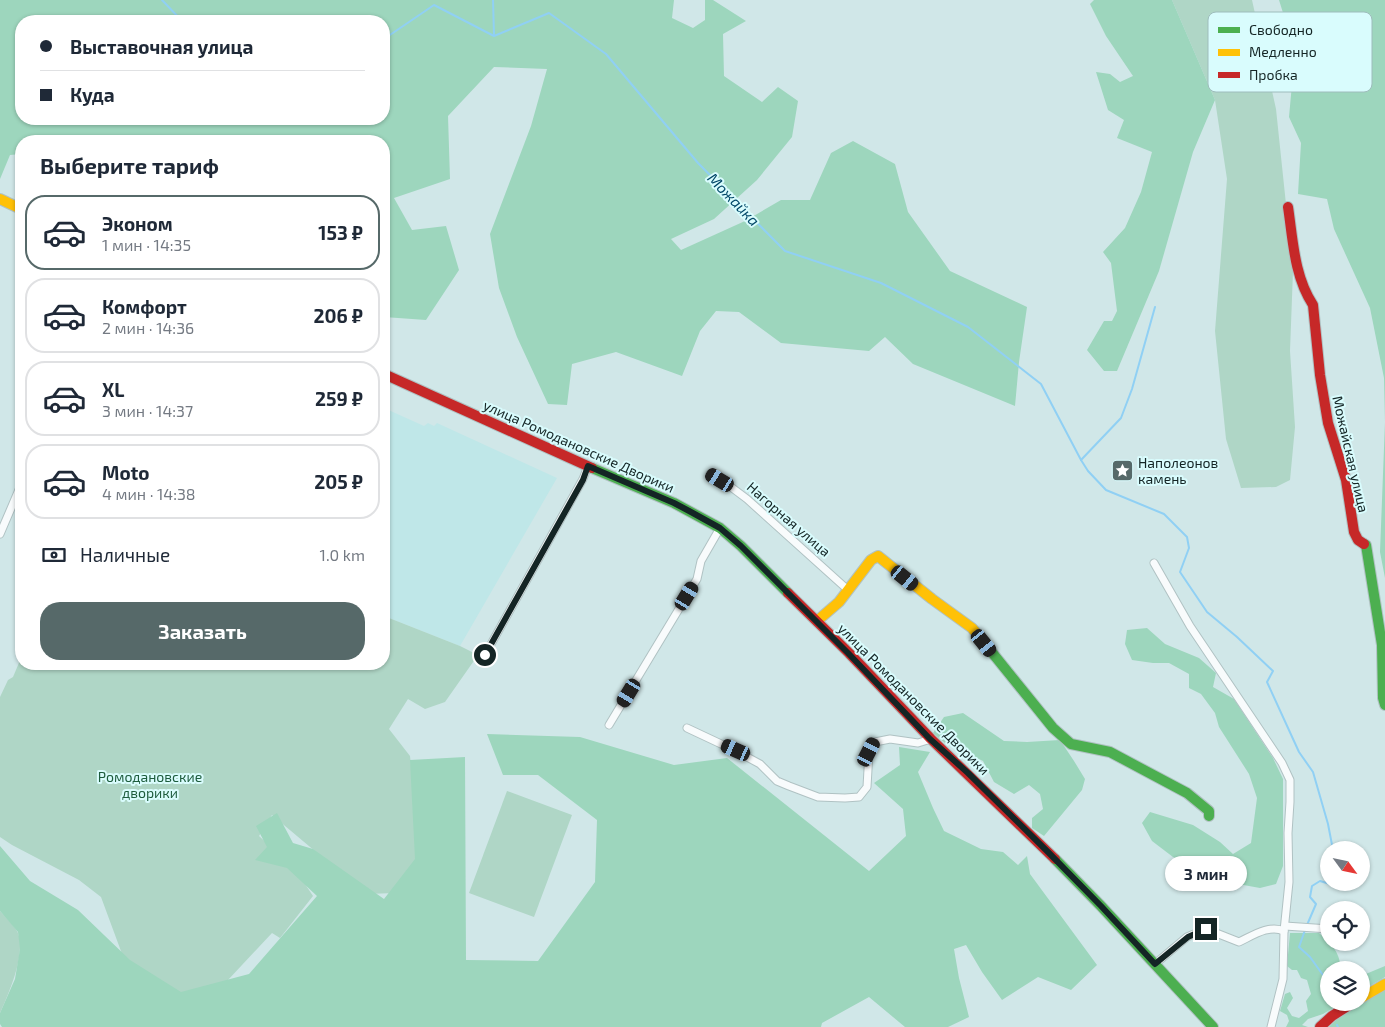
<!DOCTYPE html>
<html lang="ru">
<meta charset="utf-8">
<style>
:root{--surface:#fff;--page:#f6f6f7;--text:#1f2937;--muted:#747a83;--line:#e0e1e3;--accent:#566969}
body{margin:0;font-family:"Exo 2",sans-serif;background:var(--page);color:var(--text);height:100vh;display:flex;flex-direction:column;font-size:19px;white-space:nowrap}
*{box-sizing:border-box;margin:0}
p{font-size:16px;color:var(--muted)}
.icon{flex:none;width:28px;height:28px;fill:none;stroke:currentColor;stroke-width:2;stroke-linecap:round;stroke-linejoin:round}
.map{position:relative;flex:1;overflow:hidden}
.details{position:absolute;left:15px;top:135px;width:375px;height:535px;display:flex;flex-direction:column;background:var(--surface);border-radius:20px;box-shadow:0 1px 4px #0004}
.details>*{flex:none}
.guide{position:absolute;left:15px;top:15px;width:375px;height:110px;border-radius:20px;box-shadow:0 1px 4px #0004;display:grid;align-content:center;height:110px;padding:0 25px;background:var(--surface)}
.needle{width:32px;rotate:123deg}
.fabs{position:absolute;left:1320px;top:841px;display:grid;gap:10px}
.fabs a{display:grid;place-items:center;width:50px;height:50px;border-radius:50%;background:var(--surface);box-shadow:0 1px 4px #0004;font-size:25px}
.end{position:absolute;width:22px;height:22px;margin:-11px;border:6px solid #142525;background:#fff;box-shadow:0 0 0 2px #fff}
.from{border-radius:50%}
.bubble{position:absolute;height:35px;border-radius:18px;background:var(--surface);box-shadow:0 1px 4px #0004;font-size:16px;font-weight:700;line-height:35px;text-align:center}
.car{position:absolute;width:15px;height:30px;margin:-15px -8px;border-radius:6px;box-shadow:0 0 4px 1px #0007;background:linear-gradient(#222 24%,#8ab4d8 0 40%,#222 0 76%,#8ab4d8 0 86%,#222 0)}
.guide b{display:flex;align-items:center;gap:18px;height:48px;font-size:19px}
.guide b+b{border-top:1px solid var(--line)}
.guide i{width:12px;height:12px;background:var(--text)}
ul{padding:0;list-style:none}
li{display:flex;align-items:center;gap:15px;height:75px;margin:0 10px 8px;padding:0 15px;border:2px solid var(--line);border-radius:20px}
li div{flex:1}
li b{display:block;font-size:19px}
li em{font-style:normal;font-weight:700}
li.current{border-color:var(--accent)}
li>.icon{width:45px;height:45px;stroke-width:1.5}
h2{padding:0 25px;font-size:22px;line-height:60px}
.pay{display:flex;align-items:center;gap:12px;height:55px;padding:0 25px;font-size:19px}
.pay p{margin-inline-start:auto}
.action{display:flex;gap:10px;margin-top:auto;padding:10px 25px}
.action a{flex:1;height:58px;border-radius:20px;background:var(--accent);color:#fff;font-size:20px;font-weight:700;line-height:58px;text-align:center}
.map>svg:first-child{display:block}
.built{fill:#bfe7e8}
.green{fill:#afd6c6}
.forest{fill:#9dd6bd;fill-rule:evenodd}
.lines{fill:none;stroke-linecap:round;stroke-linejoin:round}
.stream{stroke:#90d0f4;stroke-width:2}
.street-casing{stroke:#b0c2c3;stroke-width:9}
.fast-casing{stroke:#b0c2c3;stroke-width:12}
.slow-casing{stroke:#b0c2c3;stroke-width:12}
.jam-casing{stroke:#b0c2c3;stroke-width:12}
.street{stroke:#f8fbfc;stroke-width:7}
.fast{stroke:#4caf50;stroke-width:10}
.slow{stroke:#ffc107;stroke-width:10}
.jam{stroke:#c62828;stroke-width:10}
.route{stroke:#142525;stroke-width:6}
.labels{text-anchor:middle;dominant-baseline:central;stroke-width:4;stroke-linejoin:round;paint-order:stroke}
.street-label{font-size:14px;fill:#142525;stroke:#d9fcfd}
.poi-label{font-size:14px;fill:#142525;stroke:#d9fcfd;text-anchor:start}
.park-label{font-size:14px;fill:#1d5c3d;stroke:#d9fcfd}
.water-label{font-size:15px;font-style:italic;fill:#004667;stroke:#d9fcfd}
.key{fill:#d9fcfd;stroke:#9ebcbc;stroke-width:1}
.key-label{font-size:14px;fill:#142525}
</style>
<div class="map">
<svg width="1385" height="1027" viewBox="0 0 1385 1027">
<rect width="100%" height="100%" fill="#d0e7e8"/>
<polygon class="built" points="384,408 424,426 428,423 434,426 437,423 557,478 460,646 384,616 384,585 389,573 384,570"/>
<g class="green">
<polygon points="1172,0 1252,0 1276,109 1293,271 1290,351 1295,427 1290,480 1276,487 1241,488 1226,439 1215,331 1227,179 1215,100"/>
<polygon points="384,616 460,646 478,655 445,702 425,709 408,699 389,729 410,756 421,856 396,893 366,894 272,815 259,836 295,869 313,896 280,938 272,933 228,980 191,1000 125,962 101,897 79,880 12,845 0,837 0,697 8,680 13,677 21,658 21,664 384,664"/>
<polygon points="507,791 572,815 534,917 469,893"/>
<path d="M0 911C5 917 15 926 18 933 26 954 9 993 0 1013Z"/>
</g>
<g class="forest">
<path d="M0 0H674L672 18 693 28 705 20V0H713L746 21 723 34 724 76 762 102 778 87 798 101 792 137 757 180 714 219 671 239 681 250 745 221 781 200H810L831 153 853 141 895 164 908 212 950 271 1027 307 1019 362 1015 406 913 364 885 337 869 351 781 343 739 312 716 311 700 331 682 376 616 352 572 364 567 405 548 404 517 337 499 288 490 234 531 126 547 69 494 67 448 116 450 179 394 198 412 230 446 226 459 270 426 320 384 317V141H21V154L10 155 0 179ZM384 21V119H21V21Z"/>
<polygon points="1094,0 1172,0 1215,100 1193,152 1159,271 1117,371 1104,371 1087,350 1104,321 1112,321 1117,311 1111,263 1103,252 1125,228 1141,192 1152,152 1117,138 1124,120 1108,110 1096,72 1110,74 1120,82 1133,76 1106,36 1090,4"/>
<polygon points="1279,0 1385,0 1385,578 1380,552 1385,422 1384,378 1370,308 1334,229 1327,199 1298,194 1301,143 1289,117 1295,51"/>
<polygon points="1147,628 1165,644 1199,658 1216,673 1213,687 1234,699 1273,758 1283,779 1283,866 1276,884 1260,888 1227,882 1173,857 1152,841 1142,823 1150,812 1193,825 1220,842 1233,854 1251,843 1257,798 1249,774 1219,727 1215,713 1201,694 1189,688 1189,674 1169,663 1153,663 1132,660 1125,644 1127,630"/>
<polygon points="963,713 1004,741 1027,742 1060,740 1074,761 1085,779 1082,790 1044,836 1032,828 1032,818 1043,809 1040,794 1029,785 1014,794 994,782 983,761 945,743 933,733 944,717"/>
<polygon points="487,734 580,737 674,765 727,758 869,871 906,836 903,809 874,783 900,765 899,747 930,752 918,772 933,808 944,831 981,849 1003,852 1018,865 1027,856 1030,874 1097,965 1071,990 1038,977 1002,1000 982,972 966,945 954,949 959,978 969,1017 948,1027 905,1027 869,997 822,1023 821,1027 2,1027 0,1024 0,1013 15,979 20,949 18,932 0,911 0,846 30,881 78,910 130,960 181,992 249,974 317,896 287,868 255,860 267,847 256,826 277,813 293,843 313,849 384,899 415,859 410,760 465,757 466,960 538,961 595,882 597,820 538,775 503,775"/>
<path d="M1290 933H1319C1331 943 1339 951 1341 968L1344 970H1329V1002L1342 1003 1323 1014 1308 1019 1302 1025 1308 1027H1286L1289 1021 1287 1015 1280 1011 1285 994 1290 992 1293 998 1287 1008 1292 1016 1299 1018 1308 1011 1306 1001 1311 994 1307 980 1301 978 1297 970H1292L1287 966Z"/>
<polygon points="1385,966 1385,977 1361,991 1361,976"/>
<polygon points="1385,990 1385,1027 1329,1027 1340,1016"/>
</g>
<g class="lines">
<g class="stream">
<polyline points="162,0 182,21"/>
<polyline points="493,0 494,35"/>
<polyline points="384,39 434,5 494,36 549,13 606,54 698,163 785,251 881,283 968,327 1041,384 1081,460"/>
<polyline points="1155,307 1132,389 1121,418 1081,460 1088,471 1106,490 1164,514 1187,537 1189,548 1180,572 1207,612 1237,637 1273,671 1267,682 1299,752 1313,772 1328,824 1333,850"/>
<polyline points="1307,925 1316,904 1310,897 1312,886 1320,881 1343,888 1344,882"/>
<polyline points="1305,930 1299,947 1310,957 1328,982 1329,987"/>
<polyline points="1337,1025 1338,1027"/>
</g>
<defs>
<g id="street">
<polyline points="710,474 731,487 747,499 848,590"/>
<polyline points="0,534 21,485"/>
<polyline points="1154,563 1190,626 1282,763 1290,780 1290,802 1288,833 1289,882 1284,931 1283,979 1271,1027"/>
<polyline points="485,655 583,479 588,466"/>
<polyline points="609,725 697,579 701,561 720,528"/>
<polyline points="687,728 736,751 760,764 777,781 789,786 818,797 845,798 859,797 867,787 869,752 875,742 890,739 918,743 931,739"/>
<polyline points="1285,926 1329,929"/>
<path d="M1155 964 1187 937 1206 929 1239 942C1252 936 1269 924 1284 931"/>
</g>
<g id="fast">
<polyline points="592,468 674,503 720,528 741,546 788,593"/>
<polyline points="1364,544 1366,545 1382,645 1383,698 1385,705"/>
<polyline points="982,640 1053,728 1071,744 1110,752 1187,793 1209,811 1209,816"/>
<polyline points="1055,859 1101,906 1213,1027"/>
</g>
<g id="slow">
<polyline points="0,199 21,209"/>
<polyline points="817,621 839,602 871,560 878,556 932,599 972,628 982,640"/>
<polyline points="1361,998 1385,984"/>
</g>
<g id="jam">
<path d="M1288 207C1293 240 1294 276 1313 305L1320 375 1328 423 1346 480 1354 532 1358 540 1364 544"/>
<polyline points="384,374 592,468"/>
<polyline points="788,593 849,653 931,739 1055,859"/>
<polyline points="1320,1027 1332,1016 1354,1002"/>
</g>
</defs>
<use href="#street" class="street-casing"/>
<use href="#fast" class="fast-casing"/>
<use href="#slow" class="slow-casing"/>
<use href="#jam" class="jam-casing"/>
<use href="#street" class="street"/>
<use href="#fast" class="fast"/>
<use href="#slow" class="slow"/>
<use href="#jam" class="jam"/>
</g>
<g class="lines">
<polyline class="route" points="485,655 583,480 588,466 674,503 691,512 720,528 741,546 848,653 930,739 968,773 1048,852 1101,906 1155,964 1188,937 1206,929"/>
</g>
<defs>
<symbol id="sight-square" viewBox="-11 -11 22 22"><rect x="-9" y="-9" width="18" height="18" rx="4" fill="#566969" stroke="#d9fcfd"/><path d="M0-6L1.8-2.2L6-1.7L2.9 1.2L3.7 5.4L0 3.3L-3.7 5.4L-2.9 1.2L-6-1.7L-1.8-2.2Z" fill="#fff"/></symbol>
</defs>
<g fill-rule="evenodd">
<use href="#sight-square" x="1110" y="458" width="25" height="25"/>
</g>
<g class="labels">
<g class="street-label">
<text transform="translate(579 446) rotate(24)">улица Ромодановские Дворики</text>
<text transform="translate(1351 454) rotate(77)">Можайская улица</text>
<text transform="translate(789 519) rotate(41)">Нагорная улица</text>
<text transform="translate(914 699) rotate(45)">улица Ромодановские Дворики</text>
</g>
<g class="poi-label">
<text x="1138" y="462">Наполеонов<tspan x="1138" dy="16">камень</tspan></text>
</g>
<g class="park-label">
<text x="150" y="776">Ромодановские<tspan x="150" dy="16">дворики</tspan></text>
</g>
<g class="water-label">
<text transform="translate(734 199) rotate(46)">Можайка</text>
</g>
</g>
<rect x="1208" y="12" width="164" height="80" rx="8" class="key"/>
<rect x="1218" y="27" width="22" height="6" fill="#4caf50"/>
<rect x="1218" y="49" width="22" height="7" fill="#ffc107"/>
<rect x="1218" y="72" width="22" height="6" fill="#c62828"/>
<g class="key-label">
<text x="1249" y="35">Свободно</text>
<text x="1249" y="57">Медленно</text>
<text x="1249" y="80">Пробка</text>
</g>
</svg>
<div class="fabs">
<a><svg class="needle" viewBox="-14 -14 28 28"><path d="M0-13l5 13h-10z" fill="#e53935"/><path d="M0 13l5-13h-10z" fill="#747a83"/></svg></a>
<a><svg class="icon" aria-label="locate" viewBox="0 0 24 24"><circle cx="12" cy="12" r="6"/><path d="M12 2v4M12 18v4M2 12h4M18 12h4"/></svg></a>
<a><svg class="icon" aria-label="layers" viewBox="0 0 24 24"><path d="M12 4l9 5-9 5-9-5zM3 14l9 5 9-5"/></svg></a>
</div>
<i class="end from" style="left:485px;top:655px"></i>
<i class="end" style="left:1206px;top:929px"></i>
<div class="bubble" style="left:1165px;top:856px;width:82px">3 мин</div>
<i class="car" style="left:720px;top:480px;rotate:301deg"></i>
<i class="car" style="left:905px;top:578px;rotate:129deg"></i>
<i class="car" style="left:687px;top:596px;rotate:31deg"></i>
<i class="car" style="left:984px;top:643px;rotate:141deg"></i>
<i class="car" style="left:629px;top:693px;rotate:211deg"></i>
<i class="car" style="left:736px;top:750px;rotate:294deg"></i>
<i class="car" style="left:869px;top:752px;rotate:27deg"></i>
<div class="guide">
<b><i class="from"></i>Выставочная улица</b>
<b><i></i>Куда</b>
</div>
<section class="details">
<h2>Выберите тариф</h2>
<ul>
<li class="current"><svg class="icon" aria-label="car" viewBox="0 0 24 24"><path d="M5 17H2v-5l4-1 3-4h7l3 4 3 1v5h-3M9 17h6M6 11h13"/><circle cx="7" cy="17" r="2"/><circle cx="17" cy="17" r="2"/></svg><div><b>Эконом</b><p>1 мин · 14:35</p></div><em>153 ₽</em></li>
<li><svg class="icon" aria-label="car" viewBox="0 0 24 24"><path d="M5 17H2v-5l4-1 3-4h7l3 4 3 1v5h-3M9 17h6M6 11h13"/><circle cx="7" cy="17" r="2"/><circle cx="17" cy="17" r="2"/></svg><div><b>Комфорт</b><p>2 мин · 14:36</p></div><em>206 ₽</em></li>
<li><svg class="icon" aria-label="car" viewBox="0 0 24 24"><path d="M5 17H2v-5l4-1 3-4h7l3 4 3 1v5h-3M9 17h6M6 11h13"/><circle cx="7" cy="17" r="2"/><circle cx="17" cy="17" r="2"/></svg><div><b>XL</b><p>3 мин · 14:37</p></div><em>259 ₽</em></li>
<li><svg class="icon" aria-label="car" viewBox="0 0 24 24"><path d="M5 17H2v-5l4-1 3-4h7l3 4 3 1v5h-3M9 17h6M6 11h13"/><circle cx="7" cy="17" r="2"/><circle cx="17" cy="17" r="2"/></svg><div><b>Moto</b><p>4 мин · 14:38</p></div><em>205 ₽</em></li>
</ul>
<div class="pay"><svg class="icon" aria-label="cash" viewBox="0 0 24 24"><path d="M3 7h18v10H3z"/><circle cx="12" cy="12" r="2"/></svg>Наличные<p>1.0 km</p></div>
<div class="action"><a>Заказать</a></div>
</section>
</div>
